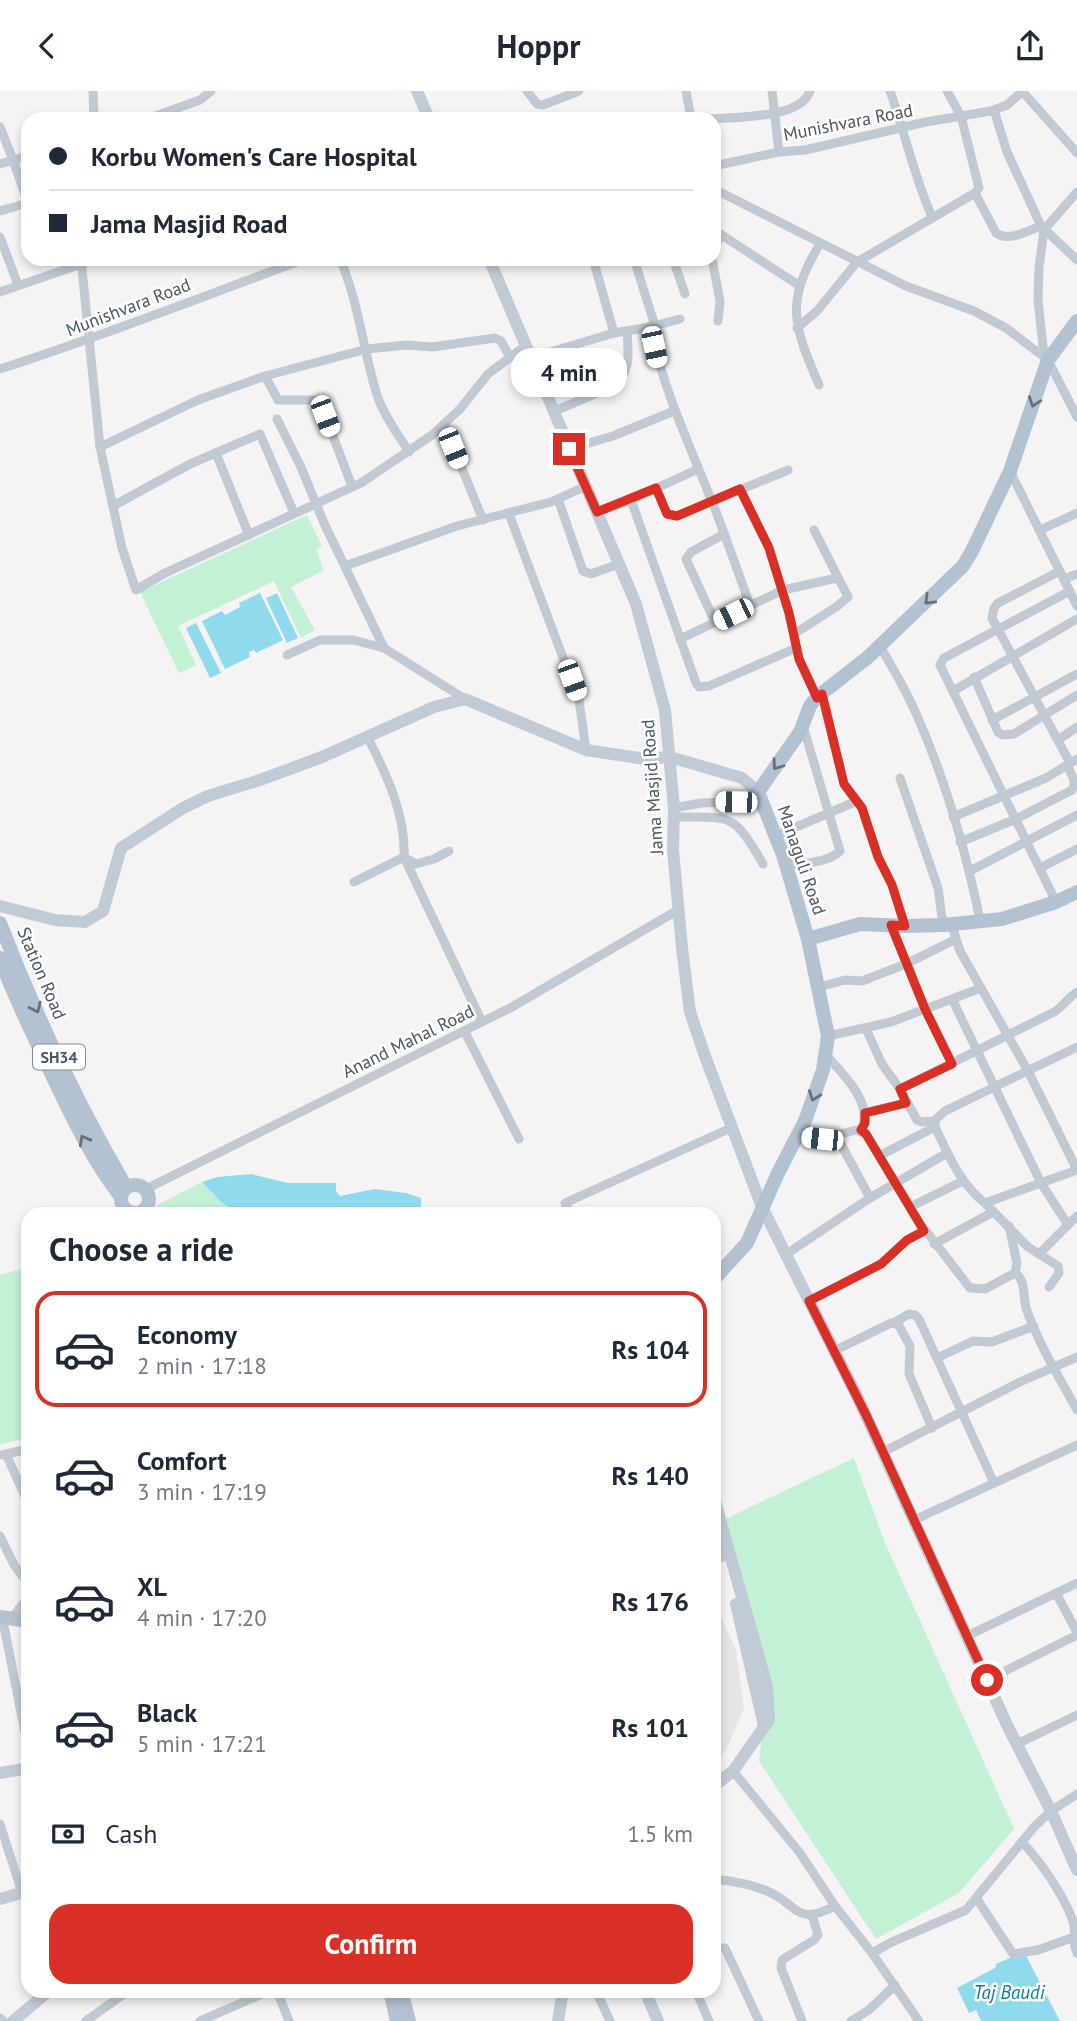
<!DOCTYPE html>
<meta charset="utf-8">
<style>
:root{--surface:#fff;--page:#f2f2f3;--text:#1f2937;--muted:#747a83;--line:#e0e1e3;--accent:#d93025}
body{margin:0;font-family:"PT Sans",sans-serif;background:var(--page);color:var(--text);height:100vh;display:flex;flex-direction:column;font-size:26px;white-space:nowrap}
*{box-sizing:border-box;margin:0}
p{font-size:23px;color:var(--muted)}
.icon{flex:none;width:38px;height:38px;fill:none;stroke:currentColor;stroke-width:2;stroke-linecap:round;stroke-linejoin:round}
.map{position:relative;flex:1;overflow:hidden}
.drawer{position:absolute;left:21px;top:1116px;width:700px;height:791px;display:flex;flex-direction:column;background:var(--surface);border-radius:21px;box-shadow:0 4px 10px #0003}
.drawer>*{flex:none}
.banner{position:absolute;left:21px;top:21px;width:700px;height:154px;border-radius:21px;box-shadow:0 4px 10px #0003;display:grid;align-content:center;height:154px;padding:0 28px;background:var(--surface)}
.end{position:absolute;width:32px;height:32px;margin:-16px;border:9px solid #d93025;background:#fff;box-shadow:0 0 0 4px #fff}
.from{border-radius:50%}
.bubble{position:absolute;height:49px;border-radius:21px;background:var(--surface);box-shadow:0 4px 10px #0003;font-size:23px;font-weight:700;line-height:49px;text-align:center}
.car{position:absolute;width:21px;height:42px;margin:-21px -10px;border-radius:9px;box-shadow:0 0 5px 2px #0007;background:linear-gradient(#fff 24%,#345 0 40%,#fff 0 76%,#345 0 86%,#fff 0)}
.banner b{display:flex;align-items:center;gap:24px;height:66px;font-size:26px}
.banner b+b{border-top:2px solid var(--line)}
.banner i{width:18px;height:18px;background:var(--text)}
ul{padding:0;list-style:none}
li{display:flex;align-items:center;gap:21px;height:116px;margin:0 14px 10px;padding:0 14px;border:4px solid transparent;border-radius:21px}
li div{flex:1}
li b{display:block;font-size:26px}
li em{font-style:normal;font-weight:700}
li.on{border-color:var(--accent)}
li>.icon{width:63px;height:63px;stroke-width:1.5}
h2{padding:0 28px;font-size:32px;line-height:84px}
.pay{display:flex;align-items:center;gap:18px;height:77px;padding:0 28px;font-size:26px}
.pay p{margin-inline-start:auto}
.cta{display:flex;gap:14px;margin-top:auto;padding:14px 28px}
.cta a{flex:1;height:80px;border-radius:21px;background:var(--accent);color:#fff;font-size:28px;font-weight:700;line-height:80px;text-align:center}
header{display:flex;justify-content:space-between;align-items:center;height:91px;padding:0 28px;background:var(--surface);font-size:32px;font-weight:700}
.map>svg:first-child{display:block}
.education{fill:#e6e4e5}
.green{fill:#c3f1d5}
.water{fill:#90daee}
.lines{fill:none;stroke-linecap:round;stroke-linejoin:round}
.street{stroke:#c1cad2;stroke-width:9}
.secondary{stroke:#c1cbd6;stroke-width:12}
.primary{stroke:#b3c2d1;stroke-width:14}
.oneway{stroke:#64717d}
.route{stroke:#d93025;stroke-width:9}
.labels{text-anchor:middle;dominant-baseline:central;stroke-width:5;stroke-linejoin:round;paint-order:stroke}
.shield{fill:#fff;stroke:#808990;stroke-width:2}
.shield-label{font-size:16px;font-weight:bold;fill:#4a5661}
.street-label{font-size:18px;fill:#4a5661;stroke:#fff}
.water-label{font-size:19px;font-style:italic;fill:#0c7c9b;stroke:#fff}
</style>
<header><svg class="icon" aria-label="back" viewBox="0 0 24 24"><path d="M15 5l-7 7 7 7"/></svg>Hoppr<svg class="icon" aria-label="share" viewBox="0 0 24 24"><path d="M12 15V3M7 8l5-5 5 5M5 13v7h14v-7"/></svg></header>
<div class="map">
<svg width="1077" height="1930" viewBox="0 0 1077 1930">
<rect width="100%" height="100%" fill="#f5f3f3"/>
<polygon class="education" points="714,1510 736,1559 744,1617 726,1659 714,1676"/>
<g class="green">
<polygon points="307,424 322,455 316,459 324,479 291,496 315,539 301,547 274,490 178,535 196,574 179,582 140,501"/>
<polygon points="202,1091 222,1112 241,1123 151,1123 150,1118"/>
<polygon points="28,1176 28,1347 0,1353 0,1184"/>
<polygon points="854,1367 885,1452 1014,1738 959,1802 876,1848 759,1670 765,1622 723,1429"/>
</g>
<g class="water">
<polygon points="260,502 283,549 256,562 254,559 249,561 250,566 225,578 202,530 222,520 225,524 240,516 239,512"/>
<polygon points="277,502 298,547 287,552 266,507"/>
<polygon points="196,532 221,582 210,587 186,537"/>
<polygon points="251,1083 287,1092 336,1092 336,1100 340,1105 375,1098 406,1102 421,1107 421,1117 427,1123 241,1123 222,1112 202,1091 217,1086"/>
<polygon points="1024,1861 1060,1930 981,1930 976,1919 969,1922 957,1897 995,1877 996,1873"/>
</g>
<g class="lines">
<g class="street">
<polyline points="93,0 94,28"/>
<polyline points="527,0 537,13 543,14 579,0"/>
<polyline points="686,0 691,28"/>
<polyline points="772,0 779,61"/>
<path d="M890 0C905 42 914 85 932 126"/>
<polyline points="1022,0 1077,62"/>
<polyline points="994,19 1007,61 1041,135 1077,169"/>
<polyline points="147,28 200,9 211,0"/>
<path d="M709 28C734 26 801 28 810 0"/>
<polyline points="0,36 13,69 0,73"/>
<polyline points="714,75 779,61 805,59 926,31 991,20 1007,14 1023,0"/>
<polyline points="714,98 906,195 974,220 1006,237 1048,269 1077,326"/>
<path d="M975 102 996 142C1009 151 1027 140 1041 135"/>
<polyline points="28,112 13,69 28,65"/>
<polyline points="0,120 28,112"/>
<polyline points="714,139 800,195"/>
<polyline points="0,146 18,194"/>
<polyline points="714,161 720,143"/>
<polyline points="81,168 100,356 122,457 136,499 165,482 361,392 432,344 460,318 488,283 525,255"/>
<path d="M340 168C359 212 363 259 377 304 384 325 398 343 409 361"/>
<polyline points="593,168 614,242"/>
<polyline points="634,168 655,235"/>
<polyline points="673,168 685,203"/>
<polyline points="712,168 720,210 718,230"/>
<polyline points="0,201 96,168"/>
<path d="M650 236C663 297 688 351 711 408 725 443 737 479 750 514"/>
<polyline points="797,237 817,220 857,171 975,102 979,97 961,25 947,0"/>
<polyline points="1044,265 1038,209 1039,176 1044,139 1077,101"/>
<polyline points="530,267 614,242 650,236 680,228"/>
<path d="M0 278C103 245 204 205 305 168"/>
<polyline points="265,285 278,309 311,309 320,311 352,395"/>
<path d="M819 294C794 235 784 212 820 153"/>
<path d="M553 321 615 294C632 278 628 261 627 240"/>
<polyline points="277,328 300,374 324,432 384,557 465,608"/>
<polyline points="444,333 483,429"/>
<polyline points="100,356 198,309 265,285 367,258 406,254 432,256 495,247 501,250 510,266"/>
<polyline points="569,358 613,345 674,320"/>
<polyline points="216,362 249,444"/>
<polyline points="1010,380 1077,515"/>
<polyline points="656,397 667,423 677,425 788,379"/>
<polyline points="740,398 769,457 789,522 799,568 817,606"/>
<polyline points="558,408 583,480 591,483 619,473"/>
<polyline points="631,409 696,592 699,596 709,595 796,557"/>
<polyline points="113,415 190,373 260,343 294,422"/>
<polyline points="597,421 631,409 698,378"/>
<polyline points="509,423 579,609 586,659"/>
<polyline points="1040,439 1077,422"/>
<polyline points="345,475 457,435 551,411 586,395"/>
<polyline points="1060,480 998,512 994,517 992,527 1070,672"/>
<polyline points="1064,488 1077,483"/>
<polyline points="715,531 686,468 691,461 724,443"/>
<polyline points="794,543 836,516 848,506 814,439"/>
<polyline points="680,548 783,499 837,487"/>
<path d="M880 555C893 578 908 602 918 627 946 691 966 761 980 829"/>
<polyline points="287,564 320,549 353,549 384,557"/>
<polyline points="974,586 998,641 1002,644 1014,643 1077,604"/>
<polyline points="953,600 1077,528"/>
<polyline points="822,602 844,693 862,717 878,766 892,794 905,835"/>
<polyline points="992,629 1077,583"/>
<path d="M367 645C386 682 406 724 404 766L482 931"/>
<polyline points="1058,649 1077,636"/>
<polyline points="900,687 938,797 943,834"/>
<polyline points="674,717 701,712 736,711"/>
<path d="M674 726C732 726 733 721 763 773"/>
<polyline points="953,726 1046,687 1077,668"/>
<polyline points="775,745 857,710"/>
<path d="M960 751 1016 728 1072 699C1077 690 1071 683 1067 674"/>
<polyline points="405,767 416,773 434,768 449,760"/>
<path d="M786 774C804 772 828 772 840 760L803 635"/>
<polyline points="1040,777 1077,758"/>
<polyline points="970,780 1077,724"/>
<polyline points="354,791 404,766"/>
<polyline points="1056,811 940,574 944,567 1070,500"/>
<polyline points="951,832 960,860 1028,980 1077,1079"/>
<polyline points="891,834 925,918 952,973"/>
<polyline points="819,896 845,889 862,890 906,873 956,848"/>
<polyline points="952,908 1041,1092 1068,1134"/>
<polyline points="866,938 882,973 900,998"/>
<polyline points="465,941 519,1048"/>
<polyline points="828,945 891,931 981,897"/>
<path d="M1077 956 945 1020 935 1029V1036C948 1063 960 1093 985 1112L1077 1079"/>
<path d="M825 963C842 982 875 1013 861 1039"/>
<polyline points="865,1022 907,1012"/>
<path d="M935 1030 922 1031 917 1029 900 998 1054 921C1064 915 1067 907 1077 901"/>
<polyline points="836,1044 870,1107"/>
<polyline points="795,1047 822,1048 856,1039 866,1043 919,1131 970,1197 985,1198 1015,1182 1017,1172 1009,1135"/>
<polyline points="879,1065 935,1036"/>
<polyline points="146,1098 512,916 678,819"/>
<polyline points="985,1112 1028,1156 1058,1175 1059,1182 1049,1196"/>
<polyline points="910,1116 963,1090"/>
<polyline points="571,1124 565,1112 733,1036"/>
<polyline points="934,1153 993,1121"/>
<polyline points="1039,1163 1077,1125"/>
<polyline points="785,1164 870,1107 947,1062"/>
<path d="M1015 1182C1026 1189 1023 1205 1026 1217 1038 1252 1059 1286 1077 1319"/>
<polyline points="809,1210 881,1173 907,1149 924,1140"/>
<polyline points="895,1231 909,1223 915,1224 919,1228 994,1392"/>
<polyline points="834,1260 891,1232 898,1233 910,1255 909,1283 932,1337"/>
<polyline points="937,1267 973,1250 992,1251 1034,1235"/>
<polyline points="883,1361 1022,1290 1077,1266"/>
<polyline points="6,1363 28,1412"/>
<polyline points="2,1364 28,1358"/>
<polyline points="914,1429 1077,1354"/>
<polyline points="0,1445 14,1474 28,1492"/>
<polyline points="1056,1502 1077,1541"/>
<polyline points="2,1525 28,1657"/>
<polyline points="12,1527 28,1506"/>
<polyline points="967,1545 1077,1492"/>
<polyline points="987,1589 1077,1544"/>
<polyline points="1017,1653 1077,1624"/>
<polyline points="733,1680 800,1762 835,1815 872,1862 919,1930"/>
<polyline points="0,1733 22,1802"/>
<path d="M1022 1751C1041 1771 1063 1803 1073 1830 1077 1842 1071 1849 1077 1862"/>
<path d="M714 1788C733 1790 750 1793 767 1800 799 1813 794 1836 835 1815"/>
<polyline points="977,1808 1013,1863 1038,1859 1077,1845"/>
<polyline points="714,1857 725,1857 759,1930"/>
<polyline points="872,1862 892,1851 966,1819 1034,1736 1051,1720 1077,1703"/>
<polyline points="277,1900 289,1930"/>
<polyline points="596,1900 610,1930"/>
<polyline points="696,1900 709,1930"/>
<polyline points="0,1927 3,1930"/>
<polyline points="86,1930 128,1900"/>
<polyline points="200,1930 269,1900"/>
<polyline points="802,1930 781,1877 782,1869 814,1849 818,1844 812,1824"/>
<polyline points="851,1930 869,1919 895,1894"/>
</g>
<g class="secondary">
<polyline points="417,0 429,28"/>
<polyline points="489,168 636,513 665,619 674,717 673,759 682,857 690,921 706,968 762,1116 858,1307 1008,1636 1051,1720 1077,1779"/>
<polyline points="0,815 55,829 85,831 103,820 121,757 183,717 208,705 257,690 322,666 434,616 465,608 586,659 645,668 670,666 742,687 758,701"/>
<polyline points="714,1407 767,1595 769,1629 733,1680 714,1695"/>
<polyline points="714,1438 722,1465"/>
<polyline points="736,1513 764,1635"/>
<polyline points="0,1682 28,1677"/>
<polyline points="0,1808 28,1800"/>
<polyline points="645,1900 658,1930"/>
<polyline points="13,1930 49,1900"/>
<polyline points="558,1930 563,1900"/>
</g>
<g class="primary">
<path d="M0 832C35 923 77 1012 126 1096"/>
<polyline points="808,848 860,833 905,835 943,834 1002,828 1056,811 1077,801"/>
<path d="M0 867C14 906 33 943 50 980 71 1024 91 1067 121 1106"/>
<circle cx="135" cy="1108" r="14"/>
<polyline points="714,1188 747,1152 778,1082 805,1030 823,979 828,945 808,848 795,804 783,764 758,701 800,641 810,615 817,606 867,567 963,475 972,460 1010,380 1048,269 1077,230"/>
<polyline points="0,1526 28,1530"/>
<polyline points="390,1900 397,1930"/>
<polyline points="401,1900 409,1930"/>
</g>
</g>
<defs><path id="oneway-chevron" d="M-2-3.5L2.5 0L-2 3.5" fill="none" stroke-width="1.6" stroke-linecap="round" stroke-linejoin="round" transform="scale(1.75)"/></defs>
<g class="oneway">
<use href="#oneway-chevron" transform="translate(1034 311) rotate(109)"/>
<use href="#oneway-chevron" transform="translate(929 509) rotate(135)"/>
<use href="#oneway-chevron" transform="translate(777 674) rotate(126)"/>
<use href="#oneway-chevron" transform="translate(36 917) rotate(65)"/>
<use href="#oneway-chevron" transform="translate(814 1005) rotate(110)"/>
<use href="#oneway-chevron" transform="translate(84 1049) rotate(-119)"/>
</g>
<g class="lines">
<polyline class="route" points="569,358 597,421 656,397 667,423 677,425 740,398 769,457 789,522 799,568 817,607 822,603 844,693 862,717 878,766 892,794 905,835 891,834 925,918 952,973 900,998 906,1012 865,1022 865,1032 861,1039 866,1043 924,1140 907,1149 881,1173 809,1210 867,1326 987,1589"/>
</g>
<g class="labels">
<rect class="shield" x="33" y="953.5" width="52" height="25" rx="5"/>
<g class="shield-label">
<text x="59" y="966">SH34</text>
</g>
<g class="street-label">
<text transform="translate(848 31) rotate(-11)">Munishvara Road</text>
<text transform="translate(128 216) rotate(-21)">Munishvara Road</text>
<text transform="translate(652 696) rotate(-94)">Jama Masjid Road</text>
<text transform="translate(802 769) rotate(71)">Managuli Road</text>
<text transform="translate(42 882) rotate(67)">Station Road</text>
<text transform="translate(408 950) rotate(-26)">Anand Mahal Road</text>
</g>
<g class="water-label">
<text x="1009" y="1901">Taj Baudi</text>
</g>
</g>
</svg>
<i class="end from" style="left:987px;top:1589px"></i>
<i class="end" style="left:569px;top:358px"></i>
<div class="bubble" style="left:511px;top:257px;width:116px">4 min</div>
<i class="car" style="left:654px;top:256px;rotate:168deg"></i>
<i class="car" style="left:325px;top:325px;rotate:159deg"></i>
<i class="car" style="left:453px;top:357px;rotate:158deg"></i>
<i class="car" style="left:733px;top:523px;rotate:244deg"></i>
<i class="car" style="left:572px;top:589px;rotate:160deg"></i>
<i class="car" style="left:736px;top:711px;rotate:271deg"></i>
<i class="car" style="left:822px;top:1048px;rotate:276deg"></i>
<div class="banner">
<b><i class="from"></i>Korbu Women's Care Hospital</b>
<b><i></i>Jama Masjid Road</b>
</div>
<section class="drawer">
<h2>Choose a ride</h2>
<ul>
<li class="on"><svg class="icon" aria-label="car" viewBox="0 0 24 24"><path d="M5 17H2v-5l4-1 3-4h7l3 4 3 1v5h-3M9 17h6M6 11h13"/><circle cx="7" cy="17" r="2"/><circle cx="17" cy="17" r="2"/></svg><div><b>Economy</b><p>2 min · 17:18</p></div><em>Rs 104</em></li>
<li><svg class="icon" aria-label="car" viewBox="0 0 24 24"><path d="M5 17H2v-5l4-1 3-4h7l3 4 3 1v5h-3M9 17h6M6 11h13"/><circle cx="7" cy="17" r="2"/><circle cx="17" cy="17" r="2"/></svg><div><b>Comfort</b><p>3 min · 17:19</p></div><em>Rs 140</em></li>
<li><svg class="icon" aria-label="car" viewBox="0 0 24 24"><path d="M5 17H2v-5l4-1 3-4h7l3 4 3 1v5h-3M9 17h6M6 11h13"/><circle cx="7" cy="17" r="2"/><circle cx="17" cy="17" r="2"/></svg><div><b>XL</b><p>4 min · 17:20</p></div><em>Rs 176</em></li>
<li><svg class="icon" aria-label="car" viewBox="0 0 24 24"><path d="M5 17H2v-5l4-1 3-4h7l3 4 3 1v5h-3M9 17h6M6 11h13"/><circle cx="7" cy="17" r="2"/><circle cx="17" cy="17" r="2"/></svg><div><b>Black</b><p>5 min · 17:21</p></div><em>Rs 101</em></li>
</ul>
<div class="pay"><svg class="icon" aria-label="cash" viewBox="0 0 24 24"><path d="M3 7h18v10H3z"/><circle cx="12" cy="12" r="2"/></svg>Cash<p>1.5 km</p></div>
<div class="cta"><a>Confirm</a></div>
</section>
</div>
